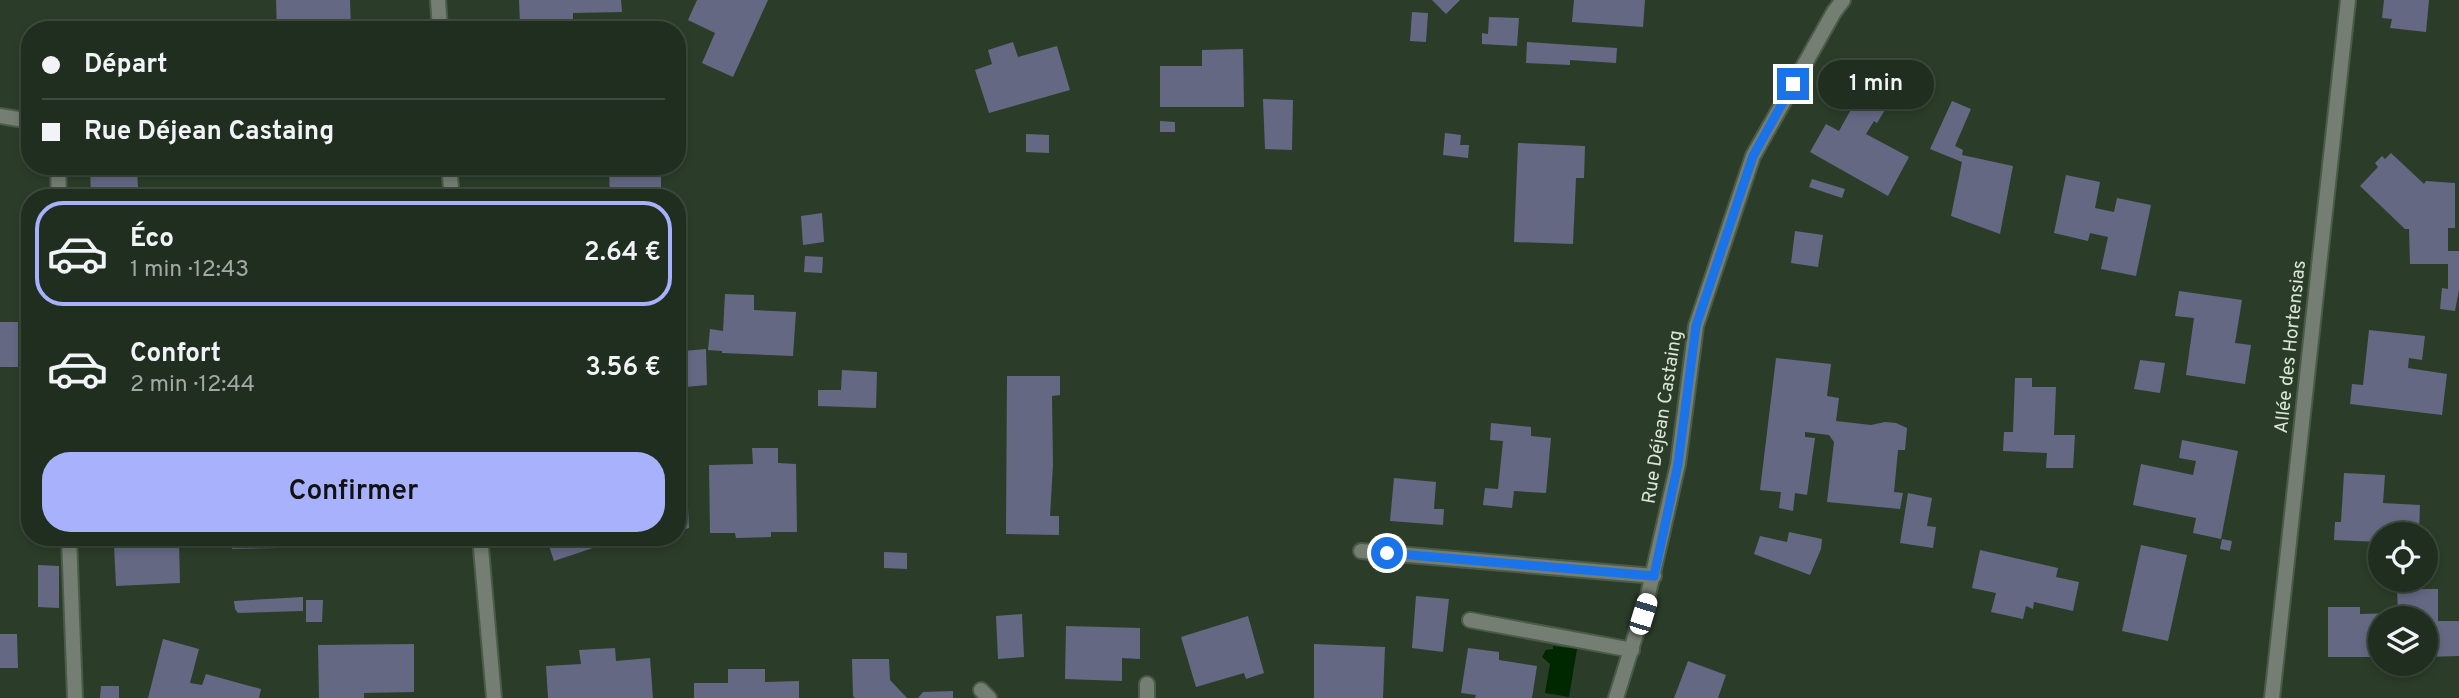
<!DOCTYPE html>
<html lang="fr">
<meta charset="utf-8">
<style>
:root{--surface:#202e1f;--page:#2d3a2c;--text:#f1f3f6;--muted:#a2a8a4;--line:#3d4a3d;--accent:#a7b1fc}
body{margin:0;font-family:Overpass,sans-serif;background:var(--page);color:var(--text);height:100vh;display:flex;flex-direction:column;font-size:26px;white-space:nowrap}
*{box-sizing:border-box;margin:0}
p{font-size:23px;color:var(--muted)}
.icon{flex:none;width:38px;height:38px;fill:none;stroke:currentColor;stroke-width:2;stroke-linecap:round;stroke-linejoin:round}
.map{position:relative;flex:1;overflow:hidden}
.details{position:absolute;left:21px;top:189px;width:665px;height:357px;display:flex;flex-direction:column;background:var(--surface);border-radius:28px;box-shadow:0 4px 10px #0003,0 0 0 2px var(--line)}
.details>*{flex:none}
.guide{position:absolute;left:21px;top:21px;width:665px;height:154px;border-radius:28px;box-shadow:0 4px 10px #0003,0 0 0 2px var(--line);display:grid;align-content:center;height:154px;padding:0 21px;background:var(--surface)}
.buttons{position:absolute;left:2368px;top:522px;display:grid;gap:14px}
.buttons a{display:grid;place-items:center;width:70px;height:70px;border-radius:50%;background:var(--surface);box-shadow:0 4px 10px #0003,0 0 0 2px var(--line);font-size:35px}
.end{position:absolute;width:32px;height:32px;margin:-16px;border:9px solid #1a73e8;background:#fff;box-shadow:0 0 0 4px #fff}
.from{border-radius:50%}
.bubble{position:absolute;height:49px;border-radius:24px;background:var(--surface);box-shadow:0 4px 10px #0003,0 0 0 2px var(--line);font-size:23px;font-weight:600;line-height:49px;text-align:center}
.car{position:absolute;width:21px;height:42px;margin:-21px -10px;border-radius:9px;box-shadow:0 0 5px 2px #0007;background:linear-gradient(#fff 24%,#345 0 40%,#fff 0 76%,#345 0 86%,#fff 0)}
.guide b{display:flex;align-items:center;gap:24px;height:66px;font-size:26px}
.guide b+b{border-top:2px solid var(--line)}
.guide i{width:18px;height:18px;background:var(--text)}
ul{padding:12px 0 0;list-style:none}
li{display:flex;align-items:center;gap:21px;height:105px;margin:0 14px 10px;padding:0 7px;border:4px solid transparent;border-radius:28px}
li div{flex:1}
li b{display:block;font-size:26px}
li em{font-style:normal;font-weight:600}
li.active{border-color:var(--accent)}
li>.icon{width:63px;height:63px;stroke-width:1.5}
.cta{display:flex;gap:14px;margin-top:auto;padding:14px 21px}
.cta a{flex:1;height:80px;border-radius:28px;background:var(--accent);color:#111;font-size:28px;font-weight:600;line-height:80px;text-align:center}
.map>svg:first-child{display:block}
.water{fill:#002800}
.building{fill:#646883}
.lines{fill:none;stroke-linecap:round;stroke-linejoin:round}
.service-casing{stroke:#4b5b49;stroke-width:18}
.minor-casing{stroke:#4b5b49;stroke-width:18}
.service{stroke:#757e73;stroke-width:14}
.minor{stroke:#757e73;stroke-width:14}
.route{stroke:#1a73e8;stroke-width:9}
.labels{text-anchor:middle;dominant-baseline:central;stroke-width:5;stroke-linejoin:round;paint-order:stroke}
.street-label{font-size:19px;fill:#dbe6d9;stroke:#2b3d29}
</style>
<div class="map">
<svg width="2459" height="698" viewBox="0 0 2459 698">
<rect width="100%" height="100%" fill="#2b3d29"/>
<polygon class="water" points="1553,646 1577,649 1569,697 1545,693 1550,664 1542,657 1546,650 1553,649"/>
<g class="building">
<polygon points="276,0 350,0 351,30 277,30"/>
<polygon points="519,0 621,0 622,12 573,13 573,30 509,30 509,23 520,23"/>
<polygon points="697,0 768,0 733,77 702,63 715,33 688,20"/>
<polygon points="1432,0 1460,0 1446,14"/>
<polygon points="1574,0 1645,0 1643,27 1572,22"/>
<polygon points="2384,0 2429,0 2426,32 2390,28 2392,19 2382,18"/>
<polygon points="1412,12 1428,13 1426,42 1410,41"/>
<polygon points="1489,17 1519,18 1517,46 1482,44 1482,33 1488,34"/>
<polygon points="1013,42 1018,57 1057,46 1070,90 989,113 975,70 992,64 988,50"/>
<polygon points="1527,42 1617,48 1616,63 1570,60 1570,65 1526,63"/>
<polygon points="1243,49 1244,107 1160,107 1160,66 1202,66 1202,50"/>
<polygon points="1859,95 1885,110 1877,123 1874,121 1866,134 1909,157 1888,196 1810,152 1826,124 1839,131"/>
<polygon points="1263,99 1293,100 1292,150 1265,149"/>
<polygon points="1952,101 1971,109 1955,146 1963,150 1962,155 2013,166 2000,234 1951,216 1962,162 1930,149"/>
<polygon points="1160,121 1175,122 1175,132 1160,132"/>
<polygon points="1445,133 1461,135 1460,145 1469,145 1468,158 1443,155"/>
<polygon points="1026,134 1049,135 1049,153 1026,152"/>
<polygon points="1518,143 1585,146 1584,178 1576,178 1573,244 1514,242"/>
<polygon points="2391,153 2424,184 2426,181 2455,183 2455,228 2448,228 2448,251 2459,251 2459,290 2455,311 2440,309 2442,288 2448,289 2448,264 2410,264 2409,229 2405,229 2360,186 2378,167 2375,163 2382,156 2385,159"/>
<polygon points="90,166 137,166 138,188 147,198 91,198"/>
<polygon points="617,166 661,166 661,195 610,196 609,170 617,169"/>
<polygon points="2066,175 2100,182 2095,208 2114,212 2117,198 2151,205 2136,276 2101,269 2108,237 2090,233 2088,241 2054,233"/>
<polygon points="1812,179 1845,189 1842,198 1809,187"/>
<polygon points="822,213 824,242 803,245 801,216"/>
<polygon points="1795,231 1823,235 1818,267 1791,263"/>
<polygon points="805,256 823,257 822,273 804,272"/>
<polygon points="2179,291 2242,300 2235,343 2251,345 2245,384 2186,375 2194,318 2175,316"/>
<polygon points="725,294 754,295 754,310 796,312 793,356 722,353 722,351 708,350 710,329 723,331"/>
<rect x="0" y="322" width="18" height="45"/>
<polygon points="2369,330 2425,336 2422,360 2409,358 2408,368 2447,374 2442,415 2350,404 2352,384 2363,385"/>
<polygon points="706,349 707,385 685,387 683,351"/>
<polygon points="1776,358 1831,364 1827,396 1839,398 1836,421 1871,425 1885,422 1896,423 1907,428 1905,450 1898,450 1894,492 1903,493 1900,509 1827,502 1834,442 1829,435 1805,432 1805,437 1815,438 1807,495 1795,493 1793,511 1779,508 1781,492 1760,490"/>
<polygon points="2140,360 2165,363 2160,393 2134,389"/>
<polygon points="842,370 877,372 876,408 818,406 818,390 841,390"/>
<polygon points="1007,376 1060,376 1060,395 1052,396 1053,465 1050,516 1059,516 1059,535 1006,534"/>
<polygon points="2015,378 2032,378 2032,387 2056,387 2054,435 2075,435 2073,468 2046,468 2047,453 2003,451 2004,432 2013,432"/>
<polygon points="1491,423 1531,427 1531,436 1551,438 1546,493 1514,491 1512,508 1483,505 1485,488 1498,489 1503,441 1490,440"/>
<polygon points="2182,440 2238,451 2221,539 2193,533 2196,518 2133,505 2141,464 2193,475 2196,461 2179,458"/>
<polygon points="752,448 778,448 778,463 796,464 797,532 771,532 771,537 736,538 735,533 710,533 709,465 753,464"/>
<polygon points="2344,473 2385,475 2383,503 2420,505 2419,534 2380,534 2380,542 2334,540 2335,522 2341,522"/>
<polygon points="1394,478 1436,482 1434,509 1444,509 1443,525 1390,521"/>
<polygon points="1908,493 1932,498 1927,526 1936,527 1933,548 1900,543"/>
<polygon points="688,508 689,528 677,532 677,512"/>
<polygon points="1789,532 1822,539 1821,549 1810,575 1754,554 1760,536 1787,542"/>
<polygon points="121,537 170,537 171,543 179,542 180,583 116,586 114,545 121,545"/>
<polygon points="232,537 328,537 329,547 232,549"/>
<polygon points="546,537 603,537 605,544 554,561"/>
<polygon points="630,537 666,537 666,538 634,548"/>
<polygon points="2222,539 2232,541 2230,551 2220,549"/>
<polygon points="2141,545 2187,555 2168,641 2122,631"/>
<polygon points="1980,550 2058,568 2056,577 2079,582 2073,611 2034,602 2033,609 2026,606 2023,619 1991,612 1996,593 1972,588"/>
<polygon points="884,552 907,553 907,569 884,568"/>
<polygon points="38,565 59,566 59,608 38,607"/>
<polygon points="2397,589 2438,589 2438,621 2459,621 2459,656 2426,657 2426,618 2380,618 2380,657 2328,657 2328,607 2360,607 2360,614 2398,613"/>
<polygon points="1416,596 1449,599 1443,652 1412,648"/>
<polygon points="303,597 303,611 238,613 235,609 234,601"/>
<polygon points="306,600 323,600 322,622 306,622"/>
<polygon points="1022,614 1024,657 998,659 996,616"/>
<polygon points="1248,616 1264,673 1246,679 1244,673 1196,687 1181,637"/>
<polygon points="1066,626 1140,628 1140,659 1122,658 1122,681 1065,679"/>
<polygon points="0,634 17,634 18,668 0,668"/>
<polygon points="163,639 199,649 190,683 202,685 206,674 261,689 259,698 148,698"/>
<polygon points="414,644 414,692 364,693 364,698 319,698 318,645"/>
<polygon points="1314,644 1385,647 1383,698 1314,698"/>
<polygon points="615,648 616,661 650,658 653,698 548,698 546,666 581,664 579,650"/>
<polygon points="1468,648 1499,652 1499,660 1537,666 1532,698 1475,698 1476,695 1461,693"/>
<polygon points="852,659 889,659 890,680 907,698 855,698 853,696"/>
<polygon points="1688,661 1726,675 1718,698 1674,698"/>
<polygon points="728,669 765,669 765,682 799,681 799,698 694,698 694,683 728,683"/>
<polygon points="101,686 119,686 119,698 100,698"/>
<polygon points="953,691 953,698 918,698 923,692"/>
</g>
<g class="lines">
<defs>
<g id="service">
<polyline points="1361,551 1654,576"/>
<polyline points="1470,620 1632,650"/>
<polyline points="1147,684 1147,698"/>
<polyline points="981,690 989,698"/>
</g>
<g id="minor">
<polyline points="438,0 440,30"/>
<polyline points="0,116 30,121"/>
<polyline points="58,166 59,198"/>
<polyline points="449,166 452,198"/>
<polyline points="69,537 75,698"/>
<polyline points="480,537 494,698"/>
<polyline points="1616,698 1648,595 1678,464 1696,326 1753,156 1834,12 1843,0"/>
<polyline points="2272,698 2348,0"/>
</g>
</defs>
<use href="#service" class="service-casing"/>
<use href="#minor" class="minor-casing"/>
<use href="#service" class="service"/>
<use href="#minor" class="minor"/>
</g>
<g class="lines">
<polyline class="route" points="1387,553 1654,576 1678,464 1696,326 1753,156 1793,84"/>
</g>
<g class="labels">
<g class="street-label">
<text transform="translate(2291 347) rotate(-84)">Allée des Hortensias</text>
<text transform="translate(1663 417) rotate(-81)">Rue Déjean Castaing</text>
</g>
</g>
</svg>
<div class="buttons">
<a><svg class="icon" aria-label="locate" viewBox="0 0 24 24"><circle cx="12" cy="12" r="6"/><path d="M12 2v4M12 18v4M2 12h4M18 12h4"/></svg></a>
<a><svg class="icon" aria-label="layers" viewBox="0 0 24 24"><path d="M12 4l9 5-9 5-9-5zM3 14l9 5 9-5"/></svg></a>
</div>
<i class="end from" style="left:1387px;top:553px"></i>
<i class="end" style="left:1793px;top:84px"></i>
<div class="bubble" style="left:1818px;top:60px;width:116px">1 min</div>
<i class="car" style="left:1643px;top:614px;rotate:17deg"></i>
<div class="guide">
<b><i class="from"></i>Départ</b>
<b><i></i>Rue Déjean Castaing</b>
</div>
<section class="details">
<ul>
<li class="active"><svg class="icon" aria-label="car" viewBox="0 0 24 24"><path d="M5 17H2v-5l4-1 3-4h7l3 4 3 1v5h-3M9 17h6M6 11h13"/><circle cx="7" cy="17" r="2"/><circle cx="17" cy="17" r="2"/></svg><div><b>Éco</b><p>1 min · 12:43</p></div><em>2.64 €</em></li>
<li><svg class="icon" aria-label="car" viewBox="0 0 24 24"><path d="M5 17H2v-5l4-1 3-4h7l3 4 3 1v5h-3M9 17h6M6 11h13"/><circle cx="7" cy="17" r="2"/><circle cx="17" cy="17" r="2"/></svg><div><b>Confort</b><p>2 min · 12:44</p></div><em>3.56 €</em></li>
</ul>
<div class="cta"><a>Confirmer</a></div>
</section>
</div>
